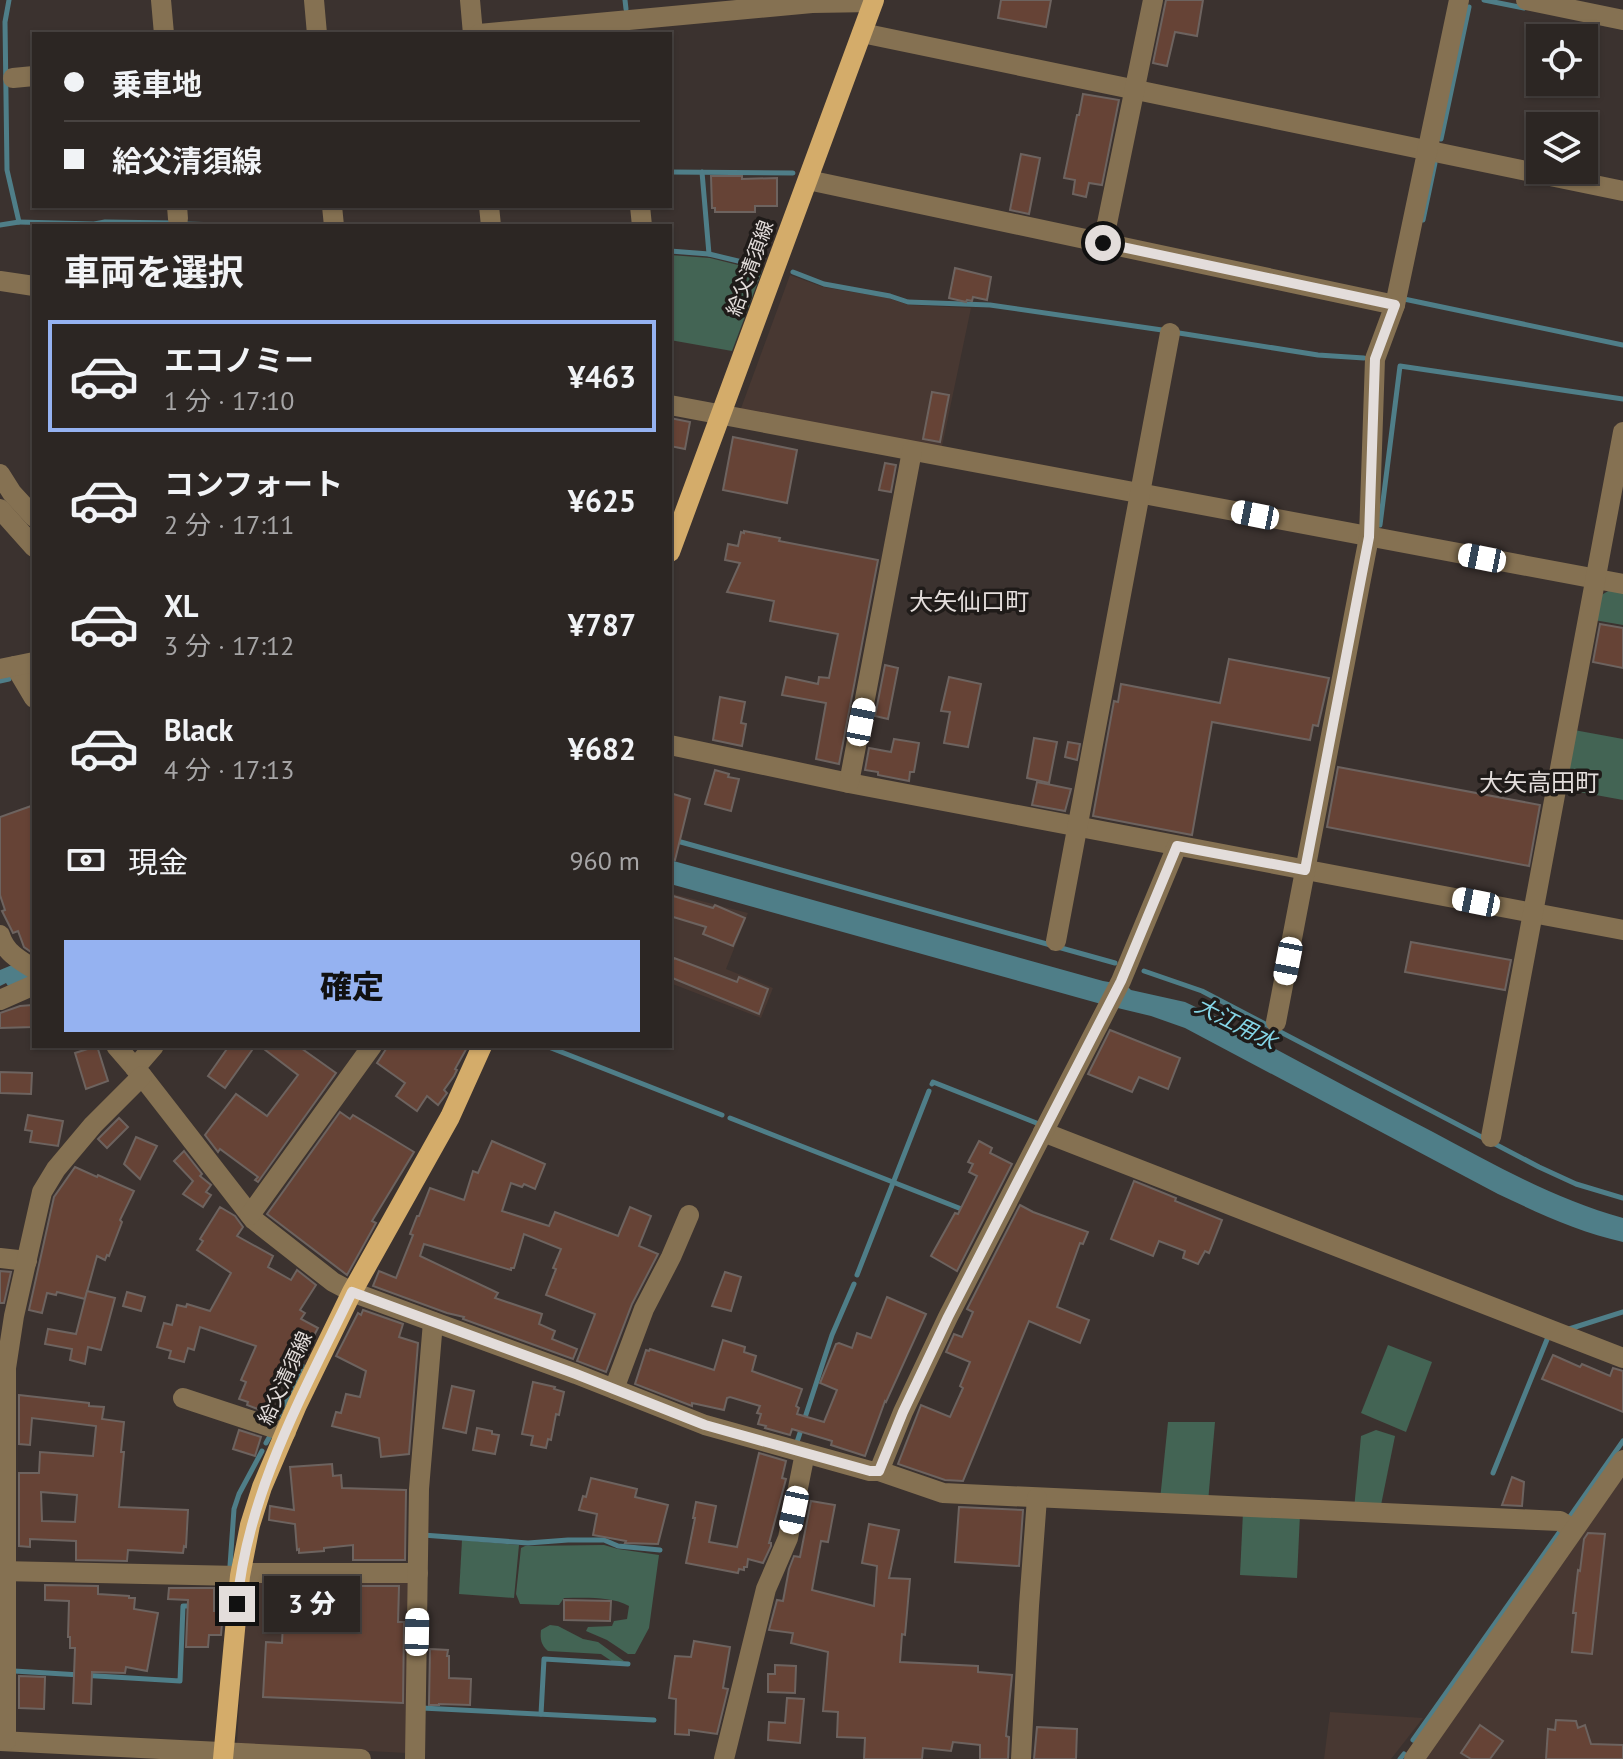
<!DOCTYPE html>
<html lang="ja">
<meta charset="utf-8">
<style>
:root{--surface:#2c2623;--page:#383230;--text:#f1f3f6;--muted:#a6a5a6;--line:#484341;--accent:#95b2f1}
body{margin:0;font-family:"PT Sans","Noto Sans JP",sans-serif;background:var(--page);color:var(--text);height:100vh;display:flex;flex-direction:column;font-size:30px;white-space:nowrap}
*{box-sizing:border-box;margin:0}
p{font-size:26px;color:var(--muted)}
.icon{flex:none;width:44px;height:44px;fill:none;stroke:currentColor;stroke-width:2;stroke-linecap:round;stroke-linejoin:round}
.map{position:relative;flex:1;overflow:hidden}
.details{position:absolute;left:32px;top:224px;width:640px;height:824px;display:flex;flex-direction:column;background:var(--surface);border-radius:0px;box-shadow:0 2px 6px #0004,0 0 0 2px var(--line)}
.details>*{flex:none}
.top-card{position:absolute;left:32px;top:32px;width:640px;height:176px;border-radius:0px;box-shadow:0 2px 6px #0004,0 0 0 2px var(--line);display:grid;align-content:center;height:176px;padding:0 32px;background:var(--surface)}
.tools{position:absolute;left:1526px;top:24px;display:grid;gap:16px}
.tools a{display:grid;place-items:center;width:72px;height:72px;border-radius:0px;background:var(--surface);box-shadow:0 2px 6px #0004,0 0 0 2px var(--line);font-size:40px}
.end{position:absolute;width:36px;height:36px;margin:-18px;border:10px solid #e3dddb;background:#111;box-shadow:0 0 0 4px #111}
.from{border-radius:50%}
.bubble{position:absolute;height:56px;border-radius:0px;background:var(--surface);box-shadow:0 2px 6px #0004,0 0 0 2px var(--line);font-size:26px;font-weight:800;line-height:56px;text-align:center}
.car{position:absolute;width:24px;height:48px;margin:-24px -12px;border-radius:10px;box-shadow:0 0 6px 2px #0007;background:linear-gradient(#fff 24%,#345 0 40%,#fff 0 76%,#345 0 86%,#fff 0)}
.top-card b{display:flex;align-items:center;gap:28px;height:76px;font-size:30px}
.top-card b+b{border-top:2px solid var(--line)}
.top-card i{width:20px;height:20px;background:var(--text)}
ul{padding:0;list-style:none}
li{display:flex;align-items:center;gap:24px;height:112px;margin:0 16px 12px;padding:0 16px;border:4px solid transparent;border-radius:0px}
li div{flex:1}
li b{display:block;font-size:30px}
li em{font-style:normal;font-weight:800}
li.selected{border-color:var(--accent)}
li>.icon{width:72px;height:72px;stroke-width:1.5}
h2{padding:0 32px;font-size:36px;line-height:96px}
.pay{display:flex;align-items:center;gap:20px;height:88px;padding:0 32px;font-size:30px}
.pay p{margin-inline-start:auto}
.cta{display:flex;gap:16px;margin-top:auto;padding:16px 32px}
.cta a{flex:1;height:92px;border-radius:0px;background:var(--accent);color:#111;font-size:32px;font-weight:800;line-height:92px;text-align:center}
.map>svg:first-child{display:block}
.built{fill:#483832}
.green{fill:#436454}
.water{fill:#4f7e88}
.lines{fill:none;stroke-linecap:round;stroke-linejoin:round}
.stream{stroke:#4f7e88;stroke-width:5}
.building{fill:#664336;stroke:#6d635f;stroke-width:2;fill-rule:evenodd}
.minor{stroke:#857152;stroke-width:20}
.major{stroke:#d4ac6a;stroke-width:20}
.route{stroke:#e3dddb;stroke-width:10}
.labels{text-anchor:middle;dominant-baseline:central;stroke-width:7;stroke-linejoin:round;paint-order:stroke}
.street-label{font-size:20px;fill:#e3dddb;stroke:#1f1b19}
.water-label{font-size:22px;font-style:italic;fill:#85d6e7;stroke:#1f1b19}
.quarter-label{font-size:24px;fill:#e3dddb;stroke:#1f1b19}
</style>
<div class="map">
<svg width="1623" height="1759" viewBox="0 0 1623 1759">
<rect width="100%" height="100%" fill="#3b322f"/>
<g class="built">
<polygon points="790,275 823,287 888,298 909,305 971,308 941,451 740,411"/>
<polygon points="670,893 748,913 726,969 773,988 761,1018 670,983"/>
<polygon points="1623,1477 1623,1759 1423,1759"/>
<polygon points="412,1578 407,1753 237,1744 243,1637 251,1579"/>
<polygon points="1330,1712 1423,1718 1391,1759 1324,1759"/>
</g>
<g class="green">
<polygon points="670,255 710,258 762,271 732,351 670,340"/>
<polygon points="1610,590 1623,592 1623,625 1594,620 1598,597"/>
<polygon points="1574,730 1623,739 1623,800 1563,789"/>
<polygon points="1388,1345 1432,1362 1406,1432 1361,1413"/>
<polygon points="1168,1422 1215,1422 1208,1502 1160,1500"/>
<polygon points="1376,1430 1395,1436 1380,1510 1354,1509 1361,1436"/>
<polygon points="1243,1512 1300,1514 1297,1578 1240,1575"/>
<polygon points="462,1540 519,1545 514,1598 459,1594"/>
<path d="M604 1545 618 1549 659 1555 649 1628 635 1654H628L607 1640 586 1631 588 1627 612 1626 614 1621 627 1619 629 1606C610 1596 585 1598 564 1598L559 1605 520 1604 516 1594 521 1548 525 1546Z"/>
<path d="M550 1625 558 1626 583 1639 598 1642 624 1661 613 1662 601 1654 548 1651C541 1645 540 1639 541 1630Z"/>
</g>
<g class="water">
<path d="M670 860 1103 981 1126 985 1131 990 1185 1002 1221 1019C1291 1058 1362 1095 1433 1132 1493 1164 1556 1200 1623 1218V1242C1579 1232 1538 1213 1498 1194L1185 1028 1151 1016 1101 1004 674 885 670 883Z"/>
<polygon points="12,965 34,976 8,986 6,983 0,986 0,970"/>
</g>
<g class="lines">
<g class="stream">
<polyline points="625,0 626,9"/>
<polyline points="1484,0 1524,8"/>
<polyline points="628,31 628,34"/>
<polyline points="1441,139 1469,7"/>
<polyline points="670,172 793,173"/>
<polyline points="702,172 709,254"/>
<polyline points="1423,220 1435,163"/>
<polyline points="19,222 94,224 105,222 173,223"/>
<polyline points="183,224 270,226"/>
<polyline points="0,225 19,222 7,170 5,22 9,0"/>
<polyline points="670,251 709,254 759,266"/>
<polyline points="793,272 824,284 890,296 908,302 990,305 1162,330"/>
<polyline points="1404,299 1623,345"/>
<polyline points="1179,333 1318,355 1364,358"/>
<polyline points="1380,525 1400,366 1623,399"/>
<polyline points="0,681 9,679"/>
<polyline points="670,839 1115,963"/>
<polyline points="1144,971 1202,991 1539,1167 1576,1184 1623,1198"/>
<polyline points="546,1046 722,1115"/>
<polyline points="932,1084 933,1082 1039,1124"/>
<polyline points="730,1118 964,1210"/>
<polyline points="857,1275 929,1091"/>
<polyline points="1569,1329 1623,1312"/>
<polyline points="277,1419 302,1366"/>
<polyline points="797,1442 832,1335 854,1284"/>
<polyline points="266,1443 270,1436"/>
<polyline points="1493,1473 1548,1337"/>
<polyline points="1569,1518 1623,1441"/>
<polyline points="423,1535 528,1543 568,1540 604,1540 618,1546 660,1550"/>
<polyline points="230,1566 234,1509 239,1494 262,1451"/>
<polyline points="210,1607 225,1608"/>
<polyline points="14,1671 180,1681 183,1606 192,1606"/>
<polyline points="422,1708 654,1720"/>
<polyline points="541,1714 544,1659 628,1664"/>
<polyline points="1413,1740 1561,1530"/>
<polyline points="1400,1759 1404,1754"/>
</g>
</g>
<g class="building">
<polygon points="1001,0 1051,0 1046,27 998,18"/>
<polygon points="1166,0 1203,0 1197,36 1175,32 1167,66 1153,63"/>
<polygon points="1083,94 1119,100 1102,185 1089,183 1086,197 1073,194 1075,180 1064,178 1077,115 1079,115"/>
<polygon points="1021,154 1040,158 1029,214 1010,210"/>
<polygon points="711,176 742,176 742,179 777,178 777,206 755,206 755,212 715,212 715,208 712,208"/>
<polygon points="955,268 991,277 987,300 973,297 972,301 967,300 966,302 949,298"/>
<polygon points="932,392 949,395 940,442 923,439"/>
<polygon points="670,418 690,422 685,449 670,446"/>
<polygon points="733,437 797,450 787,503 723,490"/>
<polygon points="885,463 896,465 891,492 879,490"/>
<polygon points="744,531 780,538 779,541 878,560 839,764 816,759 826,703 782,695 786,677 818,684 819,677 829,678 838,634 770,621 774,601 727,592 740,563 725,560 728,544 738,546 741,532 744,533"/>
<polygon points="1600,624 1623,628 1623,668 1593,662"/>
<polygon points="1229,659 1329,678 1318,726 1313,725 1310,740 1212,722 1192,835 1093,816 1114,701 1118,702 1121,684 1220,703"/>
<polygon points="885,665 898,668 888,719 875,716"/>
<polygon points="949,677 981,684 968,747 944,743 950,712 941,711"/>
<polygon points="720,697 745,702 741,723 746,724 742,746 713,740"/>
<polygon points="1034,738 1057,742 1049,783 1027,778"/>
<polygon points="894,739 919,743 914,772 910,772 909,781 878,775 878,772 865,770 869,748 891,752"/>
<polygon points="1068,742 1080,744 1077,760 1065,757"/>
<polygon points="1338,767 1540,805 1529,866 1327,827"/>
<polygon points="715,770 729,774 728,777 739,779 731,811 705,804"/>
<polygon points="1037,782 1071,789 1065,811 1032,805"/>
<polygon points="670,793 690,799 675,860 670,859"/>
<polygon points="34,805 34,954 24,947 18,931 13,933 2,911 5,910 0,895 0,817"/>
<polygon points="670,895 713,908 715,905 745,918 733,946 703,934 706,927 670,916"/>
<polygon points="1411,942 1511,960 1505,990 1405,972"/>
<polygon points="674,958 737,982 739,977 768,989 759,1014 670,977 670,967"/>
<polygon points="32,1005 33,1027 0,1028 0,1013 20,1006"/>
<polygon points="1110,1030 1180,1058 1168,1089 1139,1077 1132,1092 1088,1074"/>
<polygon points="97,1046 108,1081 86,1089 75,1053"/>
<polygon points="229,1046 255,1046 225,1088 208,1076"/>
<polygon points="260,1046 298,1046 336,1073 258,1182 255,1180 258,1177 220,1149 218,1152 205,1135 236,1094 267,1116 298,1075"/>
<polygon points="388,1046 468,1046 455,1069 457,1070 454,1076 444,1090 447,1093 438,1105 427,1096 417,1111 396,1096 405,1083 377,1063"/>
<polygon points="0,1072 32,1073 31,1094 0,1093"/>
<polygon points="340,1112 350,1119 353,1115 414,1152 372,1221 376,1223 347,1275 267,1214"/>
<polygon points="28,1115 63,1121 58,1146 30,1142 32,1131 25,1130"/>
<polygon points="119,1118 128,1127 107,1148 98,1139"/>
<polygon points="136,1137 157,1146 140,1179 124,1164"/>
<polygon points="492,1141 545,1164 535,1189 524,1184 522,1187 511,1183 502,1211 549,1226 555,1212 618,1236 630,1207 651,1216 639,1246 658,1254 632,1304 606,1372 577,1361 595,1314 546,1295 556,1269 553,1268 561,1249 524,1234 514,1268 511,1268 511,1270 424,1244 420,1256 498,1293 495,1298 542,1314 539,1324 555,1331 552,1339 577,1349 573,1359 463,1319 464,1317 447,1313 373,1286 379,1271 396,1278 413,1235 410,1234 417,1216 419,1216 430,1188 464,1200 473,1171 478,1173"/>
<polygon points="979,1141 992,1148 990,1153 1012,1164 957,1271 931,1256 955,1213 958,1214 977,1176 969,1172 973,1164 968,1162"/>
<polygon points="184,1151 202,1174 200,1176 211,1185 206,1192 211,1195 203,1207 183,1194 193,1181 174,1161"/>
<polygon points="75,1167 97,1177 98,1175 134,1191 120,1220 122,1222 109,1256 107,1255 105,1260 97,1256 85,1299 57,1292 56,1295 47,1293 42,1313 29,1310 54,1197"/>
<polygon points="1134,1181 1176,1198 1175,1201 1222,1220 1209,1253 1205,1251 1198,1264 1183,1258 1185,1251 1159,1241 1153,1256 1111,1239"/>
<polygon points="1020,1205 1033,1212 1088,1232 1083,1244 1080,1243 1057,1307 1089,1320 1080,1343 1029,1321 963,1481 945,1480 898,1464 921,1405 950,1417 963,1388 960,1386 970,1362 946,1352 954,1334 962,1337 973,1312 967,1309"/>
<polygon points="220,1207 235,1216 243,1227 237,1236 273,1256 268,1267 291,1280 297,1270 316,1285 300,1310 305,1313 301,1319 318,1328 302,1358 294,1353 279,1388 277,1387 266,1412 247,1405 248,1402 239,1399 246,1382 241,1380 256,1346 200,1327 194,1350 188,1348 184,1362 169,1358 171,1351 157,1347 164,1323 172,1325 177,1305 186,1307 187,1304 210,1311 231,1273 197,1250 203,1241 200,1239"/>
<polygon points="0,1271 11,1272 4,1303 0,1303"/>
<polygon points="725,1272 741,1277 731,1311 712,1306"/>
<polygon points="87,1291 115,1298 101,1350 88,1347 85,1364 70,1360 72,1349 45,1344 48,1329 76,1334"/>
<polygon points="127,1292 145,1297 141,1311 123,1306"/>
<polygon points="887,1297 926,1314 886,1402 885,1401 865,1456 831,1445 832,1441 792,1429 790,1435 765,1428 766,1426 758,1424 761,1414 757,1413 760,1406 730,1397 727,1398 724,1410 692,1403 692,1406 635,1384 646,1350 649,1351 650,1349 714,1370 723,1340 745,1347 744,1352 756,1356 752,1371 802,1389 796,1406 799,1408 797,1414 824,1422 837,1390 820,1383 836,1344 839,1343 852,1348 857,1333 871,1338"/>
<polygon points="363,1310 403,1324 399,1337 418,1343 409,1454 381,1457 379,1438 332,1426 336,1412 341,1413 346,1394 360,1397 366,1371 336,1356 358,1313 361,1315"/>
<polygon points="1553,1355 1580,1367 1582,1364 1610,1376 1613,1368 1623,1371 1623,1412 1542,1379"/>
<polygon points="533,1382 555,1387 554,1389 564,1392 559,1415 556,1414 551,1440 548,1439 546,1448 531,1445 533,1436 522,1434"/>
<polygon points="452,1386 474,1391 466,1433 443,1428"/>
<path d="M19 1395 89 1403V1406L104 1407 102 1419 124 1422 121 1452H124L119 1507 188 1510 186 1547 184 1546 183 1553 128 1550 127 1561 76 1560V1541L30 1539V1547L19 1546V1473H39L40 1452 93 1456 96 1426 32 1418 30 1445 19 1444ZM41 1492 77 1495 75 1522 42 1521Z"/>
<polygon points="477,1428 492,1431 492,1434 499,1435 495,1454 473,1450"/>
<polygon points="239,1430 261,1437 255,1456 233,1449"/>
<polygon points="759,1453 786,1461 782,1478 786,1479 769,1543 771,1543 771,1546 763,1563 748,1559 747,1567 744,1567 744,1570 739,1569 738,1573 686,1563 695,1518 693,1518 696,1502 716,1506 709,1542 737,1547"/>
<polygon points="332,1464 333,1476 341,1475 342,1488 406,1490 405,1560 353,1560 353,1545 324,1548 324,1551 299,1553 299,1549 297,1550 295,1524 269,1520 270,1506 294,1510 290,1467"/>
<polygon points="1512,1477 1524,1482 1522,1506 1502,1505"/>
<polygon points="591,1478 637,1489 635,1497 668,1505 658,1544 625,1543 626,1541 593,1535 597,1514 579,1510 583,1496 586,1497"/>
<polygon points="811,1501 835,1505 828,1542 821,1541 812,1590 874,1606 877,1566 862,1563 869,1524 899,1530 889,1578 910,1579 905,1635 902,1634 900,1662 978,1666 978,1672 1012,1675 1006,1736 1009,1737 1008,1759 980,1759 980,1745 953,1742 951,1751 923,1748 922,1759 864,1759 865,1738 837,1737 838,1712 823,1711 828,1652 791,1643 793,1633 769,1630 777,1600 783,1601 789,1569 794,1556 800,1557"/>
<polygon points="959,1507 1023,1510 1019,1566 955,1562"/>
<polygon points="1588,1533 1605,1534 1592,1654 1572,1652 1576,1613 1573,1613 1578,1570 1580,1571 1584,1539"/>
<polygon points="45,1585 98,1586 98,1594 129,1596 129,1598 135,1598 134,1609 158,1613 147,1671 126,1667 125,1673 92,1672 91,1704 73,1703 75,1648 70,1648 70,1637 68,1637 69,1601 45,1600"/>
<polygon points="285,1586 399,1586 398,1622 404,1622 403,1703 263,1697 266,1642 282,1643"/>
<polygon points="169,1588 214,1588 214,1611 223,1611 221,1635 209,1635 208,1647 186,1647 188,1600 168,1599"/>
<polygon points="564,1600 611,1601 610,1621 564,1620"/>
<polygon points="694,1641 730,1647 723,1688 728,1689 717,1734 689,1730 689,1735 675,1734 676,1699 669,1698 675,1656 691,1657"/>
<polygon points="430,1649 448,1650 447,1656 449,1656 449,1678 471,1679 470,1705 439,1704 439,1705 429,1705"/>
<polygon points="775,1665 796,1666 795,1693 768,1692 768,1674 775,1674"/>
<polygon points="19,1676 45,1677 44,1709 19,1708"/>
<polygon points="787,1698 804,1699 800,1743 768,1740 769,1722 785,1723"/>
<polygon points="1556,1720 1576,1721 1578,1728 1585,1725 1591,1744 1623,1745 1623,1759 1546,1759 1548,1729 1555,1730"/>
<polygon points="1480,1725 1503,1741 1490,1759 1471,1759 1461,1753"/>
<polygon points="1037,1727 1077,1729 1076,1759 1034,1759"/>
</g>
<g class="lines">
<g class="minor">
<polyline points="161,0 164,34"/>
<polyline points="314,0 317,34"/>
<polyline points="470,0 473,34"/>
<polyline points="1526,0 1623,20"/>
<polyline points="862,33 1623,191"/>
<polyline points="479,34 812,3 873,2"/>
<polyline points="13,78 34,76"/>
<polyline points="808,180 1395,305"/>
<polyline points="177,206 178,219"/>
<polyline points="332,206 334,226"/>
<polyline points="489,206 491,226"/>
<polyline points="640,206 642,226"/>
<polyline points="1103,243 1153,0"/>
<polyline points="0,281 34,286"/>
<polyline points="670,405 1623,584"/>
<polyline points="0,474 12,493 34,517"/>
<polyline points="0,509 34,547"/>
<polyline points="15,666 34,698"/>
<polyline points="0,669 34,662"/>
<polyline points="670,745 849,783 1623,930"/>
<polyline points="849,783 912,451"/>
<path d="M0 935C5 952 19 960 34 969"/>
<polyline points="1056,941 1170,333"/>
<polyline points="0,1000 34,985"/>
<polyline points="1276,1022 1369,537 1375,359 1395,305 1459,0"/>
<polyline points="116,1046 142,1076 254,1220 333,1282 352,1292 576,1374 705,1425 870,1471 879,1471 943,1493 1560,1521 1573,1529"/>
<polyline points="135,1068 154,1046"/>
<polyline points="1043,1132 1623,1358"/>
<polyline points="1491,1137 1623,432"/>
<polyline points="250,1215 372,1046"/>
<polyline points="0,1258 27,1261"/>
<polyline points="614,1389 644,1309 671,1257 689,1215"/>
<polyline points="183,1398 286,1432"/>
<polyline points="879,1471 903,1412 948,1317 1121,981 1177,846"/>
<polyline points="0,1571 240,1576"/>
<polyline points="240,1573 418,1573"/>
<polyline points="0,1741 361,1759"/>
<polyline points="6,1741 6,1368 14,1316 42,1192 56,1169 93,1125 142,1076"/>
<polyline points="415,1759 419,1489 433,1322"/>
<polyline points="724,1759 766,1589 788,1538 805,1453"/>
<polyline points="1021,1759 1029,1606 1037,1498"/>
<polyline points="1414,1759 1623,1460"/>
</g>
<g class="major">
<polyline points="670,552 874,0"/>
<polyline points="223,1759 240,1576 250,1525 262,1487 297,1405 352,1292 450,1117 482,1046"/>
</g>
</g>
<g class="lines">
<path class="route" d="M237 1604C248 1491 304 1392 352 1292L576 1374 705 1425 870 1471H879L903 1412 948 1317 1121 981 1177 846 1305 870 1369 537 1375 359 1395 305 1103 243"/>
</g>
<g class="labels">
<g class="street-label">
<text transform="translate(750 268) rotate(-70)">給父清須線</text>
<text transform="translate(285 1378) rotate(-65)">給父清須線</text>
</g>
<g class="water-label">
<text transform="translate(1236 1023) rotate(27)">大江用水</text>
</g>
<g class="quarter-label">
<text x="969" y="601">大矢仙口町</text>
<text x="1539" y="782">大矢高田町</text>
</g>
</g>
</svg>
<div class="tools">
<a><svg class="icon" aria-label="locate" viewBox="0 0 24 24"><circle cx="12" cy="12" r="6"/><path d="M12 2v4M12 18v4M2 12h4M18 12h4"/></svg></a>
<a><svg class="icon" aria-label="layers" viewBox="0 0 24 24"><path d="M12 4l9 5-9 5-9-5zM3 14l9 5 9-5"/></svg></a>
</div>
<i class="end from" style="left:1103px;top:243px"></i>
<i class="end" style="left:237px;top:1604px"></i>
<div class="bubble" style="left:264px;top:1576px;width:96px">3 分</div>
<i class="car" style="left:1255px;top:515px;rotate:281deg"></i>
<i class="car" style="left:1482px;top:558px;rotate:281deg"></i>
<i class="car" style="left:861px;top:722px;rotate:11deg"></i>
<i class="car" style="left:1476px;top:902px;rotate:281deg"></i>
<i class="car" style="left:1288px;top:961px;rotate:191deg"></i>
<i class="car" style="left:794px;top:1510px;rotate:192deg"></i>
<i class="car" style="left:417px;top:1632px;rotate:1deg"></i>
<div class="top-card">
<b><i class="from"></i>乗車地</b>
<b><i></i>給父清須線</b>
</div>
<section class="details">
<h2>車両を選択</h2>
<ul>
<li class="selected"><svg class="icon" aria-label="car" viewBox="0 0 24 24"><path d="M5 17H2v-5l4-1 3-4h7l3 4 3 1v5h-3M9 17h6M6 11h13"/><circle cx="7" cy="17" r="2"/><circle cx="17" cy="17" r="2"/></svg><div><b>エコノミー</b><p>1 分 · 17:10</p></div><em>¥463</em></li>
<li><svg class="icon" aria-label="car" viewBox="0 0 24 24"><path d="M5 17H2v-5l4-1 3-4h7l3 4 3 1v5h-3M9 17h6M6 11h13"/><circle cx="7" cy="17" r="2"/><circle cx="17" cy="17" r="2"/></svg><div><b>コンフォート</b><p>2 分 · 17:11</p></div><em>¥625</em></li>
<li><svg class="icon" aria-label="car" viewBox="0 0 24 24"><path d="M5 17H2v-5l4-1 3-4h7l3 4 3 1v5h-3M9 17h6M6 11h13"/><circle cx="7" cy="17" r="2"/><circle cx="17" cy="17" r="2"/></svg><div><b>XL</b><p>3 分 · 17:12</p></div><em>¥787</em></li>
<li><svg class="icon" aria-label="car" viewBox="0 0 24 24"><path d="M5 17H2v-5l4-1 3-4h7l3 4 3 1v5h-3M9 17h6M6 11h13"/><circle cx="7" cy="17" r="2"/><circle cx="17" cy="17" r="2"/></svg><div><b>Black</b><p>4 分 · 17:13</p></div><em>¥682</em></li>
</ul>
<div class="pay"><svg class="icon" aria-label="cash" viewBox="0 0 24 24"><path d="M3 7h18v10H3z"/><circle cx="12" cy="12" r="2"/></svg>現金<p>960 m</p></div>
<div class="cta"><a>確定</a></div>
</section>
</div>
